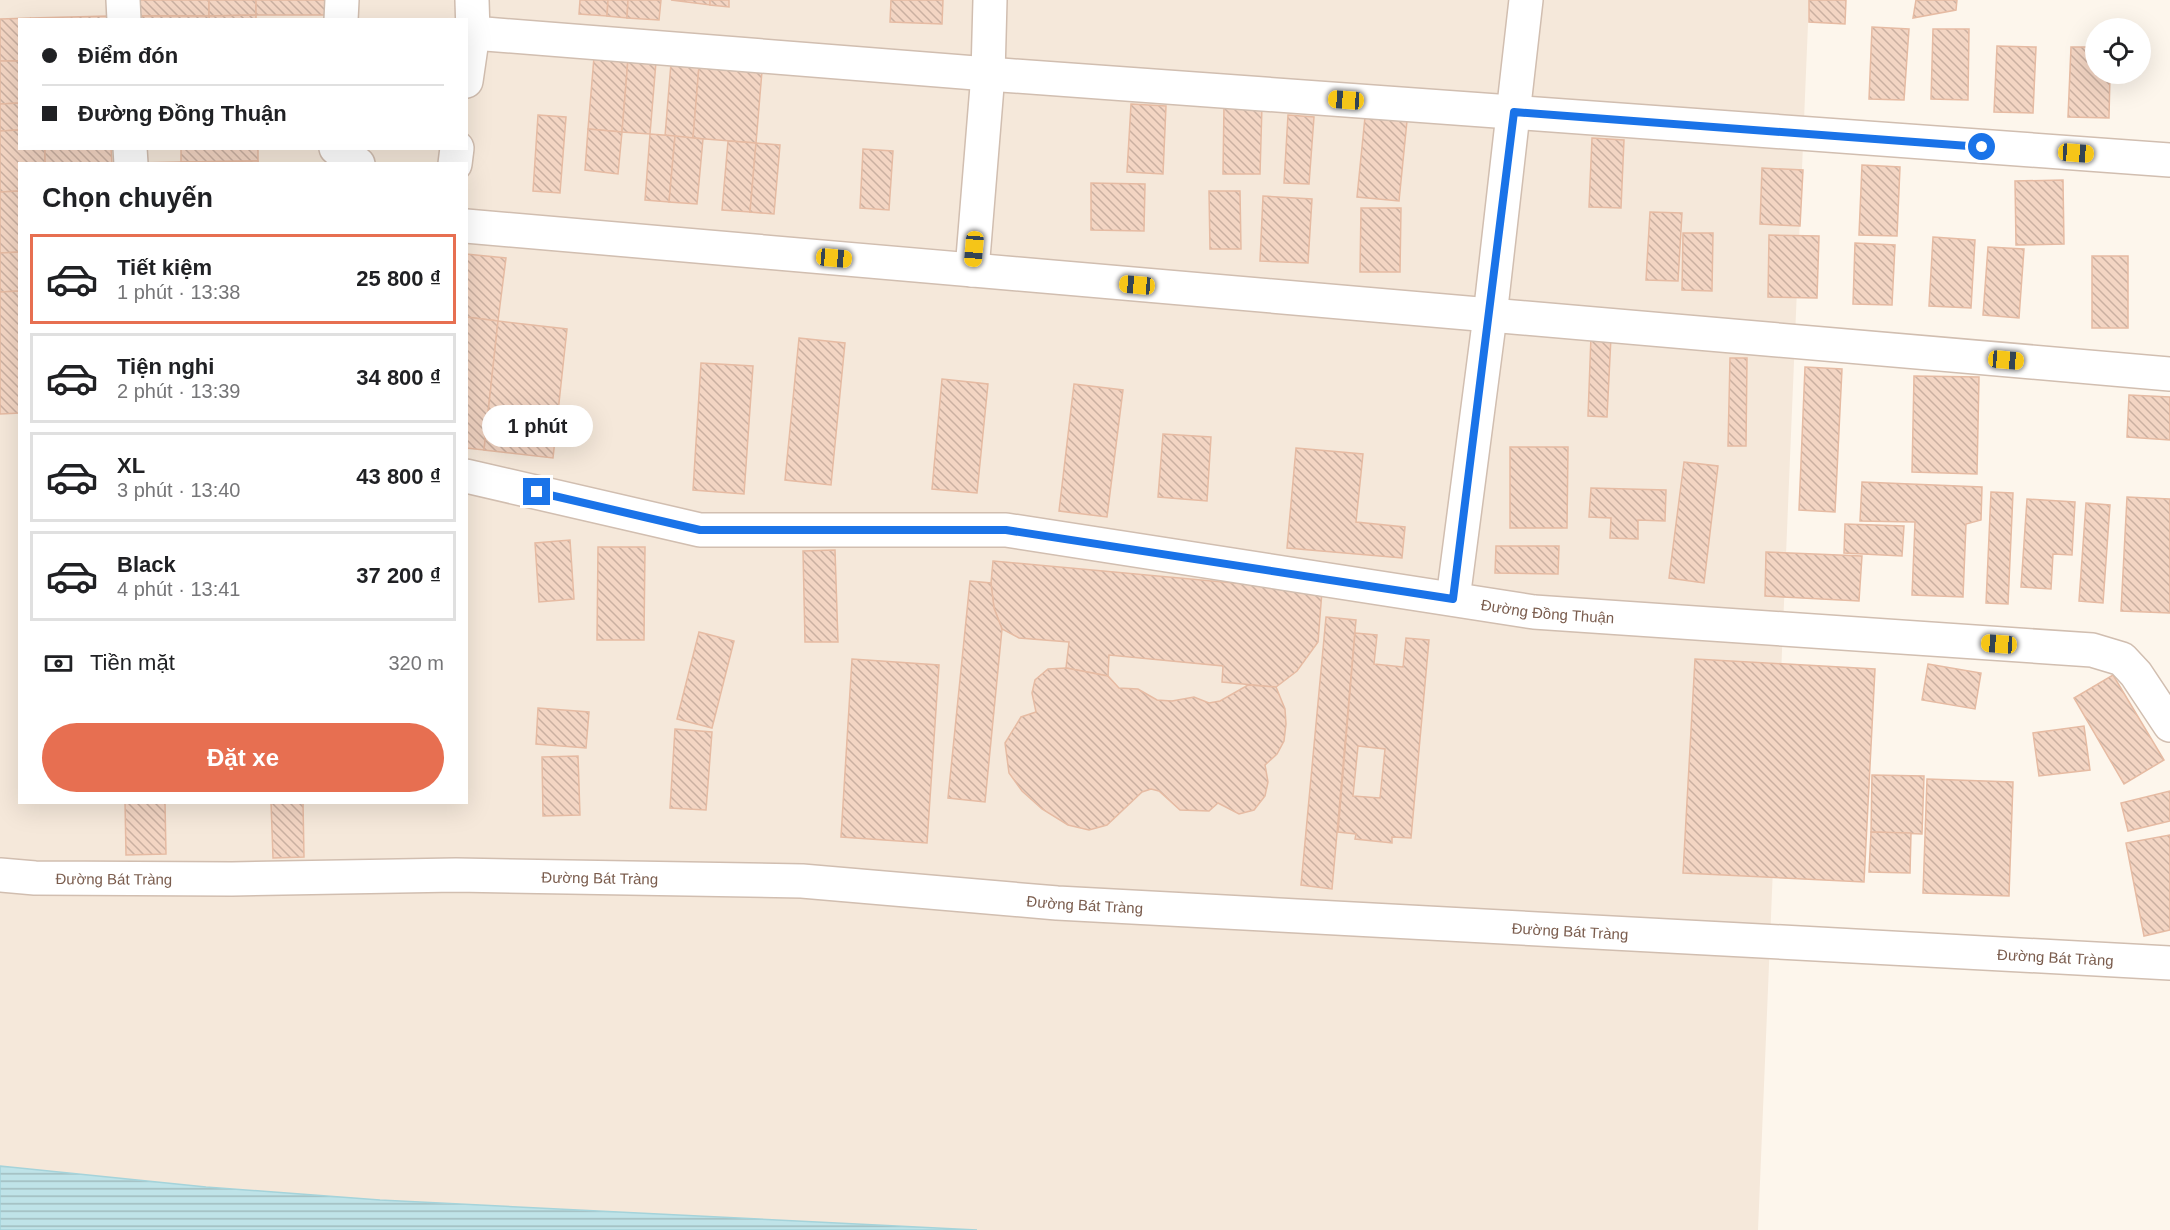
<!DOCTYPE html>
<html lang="vi">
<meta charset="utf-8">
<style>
:root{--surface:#fff;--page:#f6f6f6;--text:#202124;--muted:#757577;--line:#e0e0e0;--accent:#e76f51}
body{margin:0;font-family:Arial,sans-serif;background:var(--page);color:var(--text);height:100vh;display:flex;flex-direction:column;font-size:22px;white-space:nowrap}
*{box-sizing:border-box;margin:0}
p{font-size:20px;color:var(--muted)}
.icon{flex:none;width:33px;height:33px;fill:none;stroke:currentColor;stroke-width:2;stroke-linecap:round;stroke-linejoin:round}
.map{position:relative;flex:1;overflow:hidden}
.drawer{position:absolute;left:18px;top:162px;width:450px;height:642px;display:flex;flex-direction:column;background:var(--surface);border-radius:0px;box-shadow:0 6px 24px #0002}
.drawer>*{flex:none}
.hud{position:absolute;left:18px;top:18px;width:450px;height:132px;border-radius:0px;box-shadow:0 6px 24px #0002;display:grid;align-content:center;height:132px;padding:0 24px;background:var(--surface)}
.fabs{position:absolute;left:2085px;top:18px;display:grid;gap:12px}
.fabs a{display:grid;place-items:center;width:66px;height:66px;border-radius:50%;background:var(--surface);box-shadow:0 6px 24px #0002;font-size:30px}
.end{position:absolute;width:27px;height:27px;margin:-14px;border:8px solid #1a73e8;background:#fff;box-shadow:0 0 0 3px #fff}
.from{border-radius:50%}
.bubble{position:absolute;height:42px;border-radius:21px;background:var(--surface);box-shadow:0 6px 24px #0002;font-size:20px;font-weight:700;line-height:42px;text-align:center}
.car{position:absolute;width:18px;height:36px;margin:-18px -9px;border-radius:8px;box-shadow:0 0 4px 2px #0007;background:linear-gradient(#f5c518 24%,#345 0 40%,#f5c518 0 76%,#345 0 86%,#f5c518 0)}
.hud b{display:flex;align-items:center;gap:21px;height:57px;font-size:22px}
.hud b+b{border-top:2px solid var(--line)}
.hud i{width:15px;height:15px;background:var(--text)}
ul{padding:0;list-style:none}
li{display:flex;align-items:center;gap:18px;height:90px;margin:0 12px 9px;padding:0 12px;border:3px solid var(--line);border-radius:0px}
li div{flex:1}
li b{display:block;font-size:22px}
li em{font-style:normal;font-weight:700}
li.on{border-color:var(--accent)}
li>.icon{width:54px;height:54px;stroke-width:1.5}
h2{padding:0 24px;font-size:27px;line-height:72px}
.pay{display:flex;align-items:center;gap:15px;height:66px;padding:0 24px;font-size:22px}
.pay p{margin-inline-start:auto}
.primary-button{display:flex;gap:12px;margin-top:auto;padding:12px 24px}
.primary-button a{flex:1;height:69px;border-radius:36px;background:var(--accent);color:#fff;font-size:24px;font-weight:700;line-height:69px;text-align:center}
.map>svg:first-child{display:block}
.residential{fill:#f5e8da;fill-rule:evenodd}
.water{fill:url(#water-rules);stroke:#a5d3da;stroke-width:1.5}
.building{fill:url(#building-back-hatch);stroke:#e6bba3;stroke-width:1.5;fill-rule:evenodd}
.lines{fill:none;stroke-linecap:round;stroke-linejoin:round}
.minor-casing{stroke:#d1beb0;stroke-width:36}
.minor{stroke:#fff;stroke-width:33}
.route{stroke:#1a73e8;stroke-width:8}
.labels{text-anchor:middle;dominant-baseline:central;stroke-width:6;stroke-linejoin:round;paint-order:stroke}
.street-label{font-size:15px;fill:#7a5c4d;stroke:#fffaf3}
</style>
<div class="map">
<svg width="2170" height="1230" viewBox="0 0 2170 1230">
<defs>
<pattern id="water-rules" width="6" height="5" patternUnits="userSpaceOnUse" patternTransform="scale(1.5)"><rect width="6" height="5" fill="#bfe3e8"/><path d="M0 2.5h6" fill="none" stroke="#a0bbbe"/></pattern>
<pattern id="building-back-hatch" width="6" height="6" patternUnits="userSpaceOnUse" patternTransform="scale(1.5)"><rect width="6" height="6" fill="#f3d5c3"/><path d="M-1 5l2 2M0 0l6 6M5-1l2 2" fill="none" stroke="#cab0a1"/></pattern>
</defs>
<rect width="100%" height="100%" fill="#fdf6ec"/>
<path class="residential" d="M0 0H1809L1758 1230H0ZM20 20H466V148H20ZM20 164H466V802H20Z"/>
<polygon class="water" points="0,1166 206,1187 380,1200 977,1230 0,1230"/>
<g class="building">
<rect x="129" y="0" width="80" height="16"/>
<polygon points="209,0 256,0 256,15 209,16"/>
<polygon points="256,0 334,0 335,15 256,15"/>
<polygon points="580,0 608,0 607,16 579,14"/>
<polygon points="608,0 628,0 627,18 607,16"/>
<polygon points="628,0 661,0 659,20 627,18"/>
<polygon points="671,0 710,0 710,5"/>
<polygon points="710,0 729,0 729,7 710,5"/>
<polygon points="891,0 943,0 942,24 890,22"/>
<polygon points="1809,0 1846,0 1845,24 1809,22"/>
<polygon points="1916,0 1957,0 1956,10 1913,18"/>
<polygon points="256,15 256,20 209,20 209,16"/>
<polygon points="108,16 108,20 31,20 31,18"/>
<rect x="129" y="16" width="80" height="4"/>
<polygon points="31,18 20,20 20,61 0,61 0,19"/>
<polygon points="1872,27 1909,29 1904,100 1869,99"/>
<polygon points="1933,29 1969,29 1968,100 1931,99"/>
<polygon points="595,45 629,47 622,132 588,129"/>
<polygon points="1997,46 2036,47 2033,113 1994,112"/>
<polygon points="629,47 657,50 650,134 622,132"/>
<polygon points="2071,47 2096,47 2096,74 2110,74 2109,118 2068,117"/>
<polygon points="672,51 700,54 693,138 665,136"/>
<polygon points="700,54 763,59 756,143 693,138"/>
<polygon points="0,61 20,61 20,103 0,104"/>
<polygon points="20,103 20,130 0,131 0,104"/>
<polygon points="1131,104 1166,106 1163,174 1127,172"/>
<polygon points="1224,104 1262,105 1260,174 1223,174"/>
<polygon points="538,115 566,117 560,193 533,191"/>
<polygon points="1288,115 1314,117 1309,184 1284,183"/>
<polygon points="1365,117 1407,121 1399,201 1357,197"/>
<polygon points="588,129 622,132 618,174 585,170"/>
<polygon points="20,130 20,148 45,148 45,164 20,164 20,191 0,192 0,131"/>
<polygon points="650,134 675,136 669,202 645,200"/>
<polygon points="675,136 703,139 697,204 669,202"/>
<polygon points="1592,138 1624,140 1621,208 1589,207"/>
<polygon points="728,141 756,143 750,212 722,210"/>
<polygon points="756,143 780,145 774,214 750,212"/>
<polygon points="45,148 111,148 112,164 45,164"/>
<polygon points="181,148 258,148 258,161 181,162"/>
<polygon points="863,149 893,151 889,210 860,208"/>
<polygon points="258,161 258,164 181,162"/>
<polygon points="181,162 181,164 137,164 137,163"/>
<polygon points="1862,165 1900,167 1897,236 1859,235"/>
<polygon points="1762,168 1803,170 1800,226 1760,224"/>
<polygon points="2063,180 2064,244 2016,245 2015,181"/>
<polygon points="1091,183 1145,184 1144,231 1091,230"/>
<polygon points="20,191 20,252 0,253 0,192"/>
<polygon points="1209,191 1240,191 1241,249 1210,249"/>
<polygon points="1263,196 1312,199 1308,263 1260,261"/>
<polygon points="1361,208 1401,208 1400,272 1360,272"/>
<polygon points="1650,212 1682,213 1678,281 1646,280"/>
<polygon points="1683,233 1713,233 1712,291 1682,290"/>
<polygon points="1769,235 1819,236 1817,298 1768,297"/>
<polygon points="1933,237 1975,240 1971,308 1929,306"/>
<polygon points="1855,243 1895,245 1892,305 1853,304"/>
<polygon points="1988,247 2024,249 2019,318 1983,315"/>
<polygon points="20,252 20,291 0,292 0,253"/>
<polygon points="466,254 506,258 498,321 466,317"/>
<rect x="2092" y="256" width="36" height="72"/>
<polygon points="20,291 20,413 0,414 0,292"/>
<polygon points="466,317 498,321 484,450 466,448"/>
<polygon points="498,321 567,329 553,458 484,450"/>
<polygon points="1591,336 1611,337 1607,417 1588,416"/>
<polygon points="799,338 845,343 831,485 785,480"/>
<polygon points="1730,358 1747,358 1746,446 1728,446"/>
<polygon points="701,363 753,366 744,494 693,490"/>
<polygon points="1805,367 1842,369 1835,512 1799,510"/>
<polygon points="1914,376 1979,377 1977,474 1912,472"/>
<polygon points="942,379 988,384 977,493 932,489"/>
<polygon points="1074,384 1123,390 1107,517 1059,511"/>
<polygon points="2129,395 2170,397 2170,440 2127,437"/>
<polygon points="1163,434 1211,437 1207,501 1158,497"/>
<polygon points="1510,447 1568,447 1567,528 1510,528"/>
<polygon points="1296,448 1363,454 1356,522 1405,527 1402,558 1287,548"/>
<polygon points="1684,462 1718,466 1704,583 1669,578"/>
<polygon points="1862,482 1982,487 1981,520 1966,524 1963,597 1912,595 1915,522 1860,521"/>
<polygon points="1591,488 1666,490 1665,521 1638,520 1638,539 1610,538 1611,518 1589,517"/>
<polygon points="1991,492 2013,493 2008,604 1986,603"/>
<polygon points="2127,497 2170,499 2170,613 2121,611"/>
<polygon points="2027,499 2075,502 2072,555 2053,554 2051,589 2021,587"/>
<polygon points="2086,503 2110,505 2103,603 2079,601"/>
<polygon points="1845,524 1904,526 1902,556 1844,553"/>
<polygon points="570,540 574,599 539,602 535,543"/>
<polygon points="1496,546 1559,546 1558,574 1495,573"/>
<polygon points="598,547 645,547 644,640 597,640"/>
<polygon points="835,550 838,642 805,642 803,551"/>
<polygon points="1766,552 1862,556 1859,601 1765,596"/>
<polygon points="993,561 1322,591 1318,642 1297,671 1276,687 1222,682 1223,666 1109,655 1108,676 1066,668 1069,642 1019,638 1002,629 994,608 991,583"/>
<polygon points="970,581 991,583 994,608 1002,629 985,802 948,798"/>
<polygon points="1326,617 1356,620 1332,889 1301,885"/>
<polygon points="699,632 734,641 712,728 677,719"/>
<path d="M1355 633 1377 635 1374 664 1403 667 1406 638 1429 640 1411 838 1392 837V843L1355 839 1356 834 1338 832ZM1358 746 1385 749 1380 798 1353 796Z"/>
<polygon points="852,659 939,665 927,843 841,837"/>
<polygon points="1695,659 1875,669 1864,882 1683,873"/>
<polygon points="1928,664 1981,673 1975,709 1922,700"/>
<polygon points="1066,668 1108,676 1119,688 1138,689 1157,700 1172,701 1194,697 1209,703 1220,701 1248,685 1276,687 1285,709 1286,724 1284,741 1277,754 1265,765 1268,782 1265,796 1254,810 1239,814 1218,803 1209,811 1180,810 1159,791 1151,789 1142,792 1107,825 1089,830 1068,825 1042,809 1022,791 1009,773 1005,743 1021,717 1036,712 1032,693 1035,680 1048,669"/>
<polygon points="2113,675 2164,760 2124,784 2074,698"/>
<polygon points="538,708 589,712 586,748 536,744"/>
<polygon points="2084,726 2090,770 2039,776 2033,733"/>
<polygon points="675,729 712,732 706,810 670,808"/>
<polygon points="578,756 580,815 543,816 542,757"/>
<polygon points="1872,775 1924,776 1922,834 1871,832"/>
<polygon points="1927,779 2013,782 2009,896 1923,893"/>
<polygon points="2170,791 2170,821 2128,831 2121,803"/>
<polygon points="125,802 165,802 166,854 126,855"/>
<polygon points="271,802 303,802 304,857 273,858"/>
<polygon points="1871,832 1911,833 1910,873 1869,872"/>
<polygon points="2170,835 2170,930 2144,936 2126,843"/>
</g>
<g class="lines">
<defs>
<g id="minor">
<polyline points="123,0 124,20"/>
<polyline points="341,20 342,0"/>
<polyline points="473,33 988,74 2170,160"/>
<polyline points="466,81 473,33 472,0"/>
<polyline points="130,148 131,164"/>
<polyline points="336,148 358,164"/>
<polyline points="455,164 457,148"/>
<polyline points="466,226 2170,374"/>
<polyline points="972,270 988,74 990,0"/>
<path id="s1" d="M466 476 700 530H1006L1534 612 2092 650 2122 659 2136 674 2170 725"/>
<polyline points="1453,599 1490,316 1526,0"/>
<path id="s2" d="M0 875 35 878 232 879 456 875 802 881 1057 903 2170 963"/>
</g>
</defs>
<use href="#minor" class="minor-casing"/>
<use href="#minor" class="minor"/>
</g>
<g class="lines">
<polyline class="route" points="537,492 700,530 1006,530 1453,599 1514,112 1982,147"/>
</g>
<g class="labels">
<g class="street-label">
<text stroke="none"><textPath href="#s1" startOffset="1094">Đường Đồng Thuận</textPath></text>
<text stroke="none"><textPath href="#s2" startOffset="600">Đường Bát Tràng</textPath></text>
<text stroke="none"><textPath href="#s2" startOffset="114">Đường Bát Tràng</textPath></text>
<text stroke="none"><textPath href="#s2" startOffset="1086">Đường Bát Tràng</textPath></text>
<text stroke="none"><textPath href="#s2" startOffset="1572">Đường Bát Tràng</textPath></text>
<text stroke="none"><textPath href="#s2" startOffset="2058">Đường Bát Tràng</textPath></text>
</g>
</g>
</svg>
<div class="fabs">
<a><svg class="icon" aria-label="locate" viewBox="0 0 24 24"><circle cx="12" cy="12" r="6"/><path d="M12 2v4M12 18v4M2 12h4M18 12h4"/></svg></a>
</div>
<i class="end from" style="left:1982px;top:147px"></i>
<i class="end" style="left:537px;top:492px"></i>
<div class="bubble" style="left:482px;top:405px;width:111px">1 phút</div>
<i class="car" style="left:1346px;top:100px;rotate:274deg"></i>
<i class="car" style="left:2076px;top:153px;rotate:94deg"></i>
<i class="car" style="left:974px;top:249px;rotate:185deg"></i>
<i class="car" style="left:834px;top:258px;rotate:95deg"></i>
<i class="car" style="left:1137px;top:285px;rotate:275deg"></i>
<i class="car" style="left:2006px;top:360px;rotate:95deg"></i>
<i class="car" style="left:1999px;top:644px;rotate:274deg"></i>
<div class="hud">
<b><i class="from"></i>Điểm đón</b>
<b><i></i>Đường Đồng Thuận</b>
</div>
<section class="drawer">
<h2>Chọn chuyến</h2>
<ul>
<li class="on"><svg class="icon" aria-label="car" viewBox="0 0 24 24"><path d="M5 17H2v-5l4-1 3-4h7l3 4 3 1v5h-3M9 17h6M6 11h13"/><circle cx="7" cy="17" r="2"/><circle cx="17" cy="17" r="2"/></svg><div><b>Tiết kiệm</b><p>1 phút · 13:38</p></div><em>25 800 ₫</em></li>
<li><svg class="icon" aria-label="car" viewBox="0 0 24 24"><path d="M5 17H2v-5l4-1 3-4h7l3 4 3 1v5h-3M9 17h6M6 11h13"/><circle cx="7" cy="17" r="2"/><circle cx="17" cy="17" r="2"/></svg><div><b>Tiện nghi</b><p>2 phút · 13:39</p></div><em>34 800 ₫</em></li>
<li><svg class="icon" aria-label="car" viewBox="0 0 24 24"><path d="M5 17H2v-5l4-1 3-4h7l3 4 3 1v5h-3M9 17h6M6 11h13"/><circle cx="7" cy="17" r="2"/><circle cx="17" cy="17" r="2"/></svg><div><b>XL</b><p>3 phút · 13:40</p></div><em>43 800 ₫</em></li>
<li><svg class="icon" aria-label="car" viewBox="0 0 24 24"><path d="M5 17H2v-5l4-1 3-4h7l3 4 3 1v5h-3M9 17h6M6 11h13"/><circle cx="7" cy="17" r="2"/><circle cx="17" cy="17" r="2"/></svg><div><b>Black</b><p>4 phút · 13:41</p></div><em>37 200 ₫</em></li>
</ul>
<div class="pay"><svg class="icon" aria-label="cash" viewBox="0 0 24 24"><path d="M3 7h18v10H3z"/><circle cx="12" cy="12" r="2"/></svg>Tiền mặt<p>320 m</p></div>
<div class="primary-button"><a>Đặt xe</a></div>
</section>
</div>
